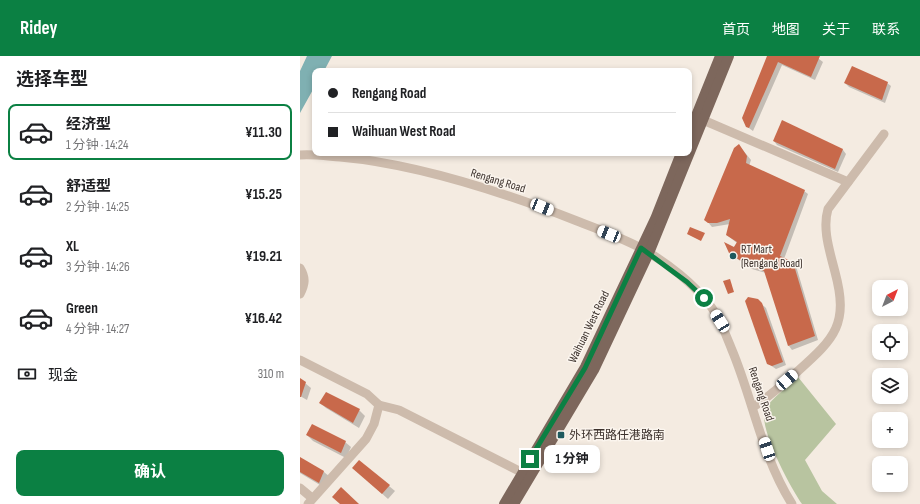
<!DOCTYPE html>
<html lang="zh">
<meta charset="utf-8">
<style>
:root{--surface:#fff;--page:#f2f2f2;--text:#202124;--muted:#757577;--line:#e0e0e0;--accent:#0b8043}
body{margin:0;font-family:"Sofia Sans Condensed","Noto Sans SC",sans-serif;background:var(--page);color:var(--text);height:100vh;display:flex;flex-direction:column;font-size:15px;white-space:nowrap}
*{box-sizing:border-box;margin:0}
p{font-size:13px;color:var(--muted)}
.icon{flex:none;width:22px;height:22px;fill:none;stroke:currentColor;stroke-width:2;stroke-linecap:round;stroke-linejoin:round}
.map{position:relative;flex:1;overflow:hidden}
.drawer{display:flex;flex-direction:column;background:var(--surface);width:300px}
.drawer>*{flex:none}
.guide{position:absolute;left:12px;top:12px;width:380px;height:88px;border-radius:8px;box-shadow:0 2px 6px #0003;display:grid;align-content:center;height:88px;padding:0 16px;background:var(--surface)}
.needle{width:26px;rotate:42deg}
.fabs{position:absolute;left:572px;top:224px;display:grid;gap:8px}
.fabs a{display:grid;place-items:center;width:36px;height:36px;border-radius:8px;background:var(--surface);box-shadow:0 2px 6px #0003;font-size:20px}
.end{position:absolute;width:18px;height:18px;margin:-9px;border:5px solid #0b8043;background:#fff;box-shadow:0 0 0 2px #fff}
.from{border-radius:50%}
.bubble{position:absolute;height:28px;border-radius:8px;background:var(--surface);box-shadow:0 2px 6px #0003;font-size:13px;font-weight:700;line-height:28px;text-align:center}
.car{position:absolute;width:12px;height:24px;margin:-12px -6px;border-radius:5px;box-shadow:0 0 3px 1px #0007;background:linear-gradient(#fff 24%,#345 0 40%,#fff 0 76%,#345 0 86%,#fff 0)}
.guide b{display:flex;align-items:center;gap:14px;height:38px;font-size:15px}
.guide b+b{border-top:1px solid var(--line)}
.guide i{width:10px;height:10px;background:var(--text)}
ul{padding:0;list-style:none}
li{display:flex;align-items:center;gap:12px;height:56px;margin:0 8px 6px;padding:0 8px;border:2px solid transparent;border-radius:8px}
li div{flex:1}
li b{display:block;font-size:15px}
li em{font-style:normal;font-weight:700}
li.active{border-color:var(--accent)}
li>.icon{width:36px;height:36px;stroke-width:1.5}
h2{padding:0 16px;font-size:18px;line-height:48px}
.pay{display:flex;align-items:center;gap:10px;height:44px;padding:0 16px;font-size:15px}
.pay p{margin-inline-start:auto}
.cta{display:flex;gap:8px;margin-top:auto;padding:8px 16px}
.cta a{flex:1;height:46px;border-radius:8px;background:var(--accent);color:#fff;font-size:16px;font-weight:700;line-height:46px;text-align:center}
header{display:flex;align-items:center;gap:24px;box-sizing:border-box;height:56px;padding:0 20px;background:var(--accent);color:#fff}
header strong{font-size:19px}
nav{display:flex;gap:22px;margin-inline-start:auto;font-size:14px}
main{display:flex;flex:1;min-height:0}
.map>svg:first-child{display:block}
.green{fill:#b8c4a0}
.water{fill:#7fb0b2}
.shadow{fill:#0003}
.building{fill:#c8694b}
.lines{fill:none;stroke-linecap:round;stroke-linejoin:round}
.minor{stroke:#cdbbac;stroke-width:9}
.major{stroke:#7d675c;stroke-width:10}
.route{stroke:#0b8043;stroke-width:5}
.poi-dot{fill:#1f5a5e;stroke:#fbf5ee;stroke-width:1.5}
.labels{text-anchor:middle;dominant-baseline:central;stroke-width:3;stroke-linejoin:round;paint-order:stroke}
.street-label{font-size:12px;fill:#3b302b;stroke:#fbf5ee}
.poi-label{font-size:12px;fill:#3b302b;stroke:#fbf5ee;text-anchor:start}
</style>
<header>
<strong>Ridey</strong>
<nav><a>首页</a><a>地图</a><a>关于</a><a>联系</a></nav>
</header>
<main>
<section class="drawer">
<h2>选择车型</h2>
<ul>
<li class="active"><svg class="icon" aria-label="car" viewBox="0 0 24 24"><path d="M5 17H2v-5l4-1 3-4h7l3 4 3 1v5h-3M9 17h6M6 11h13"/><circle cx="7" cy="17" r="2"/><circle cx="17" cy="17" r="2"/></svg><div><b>经济型</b><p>1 分钟 · 14:24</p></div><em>¥11.30</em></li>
<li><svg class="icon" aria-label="car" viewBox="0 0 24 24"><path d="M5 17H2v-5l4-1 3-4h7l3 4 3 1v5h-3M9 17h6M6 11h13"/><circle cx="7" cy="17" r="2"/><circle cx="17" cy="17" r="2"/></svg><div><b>舒适型</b><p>2 分钟 · 14:25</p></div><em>¥15.25</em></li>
<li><svg class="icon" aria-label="car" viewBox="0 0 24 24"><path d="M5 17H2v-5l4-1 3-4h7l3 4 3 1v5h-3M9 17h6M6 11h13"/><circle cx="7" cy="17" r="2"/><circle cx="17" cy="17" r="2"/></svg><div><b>XL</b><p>3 分钟 · 14:26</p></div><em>¥19.21</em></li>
<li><svg class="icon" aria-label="car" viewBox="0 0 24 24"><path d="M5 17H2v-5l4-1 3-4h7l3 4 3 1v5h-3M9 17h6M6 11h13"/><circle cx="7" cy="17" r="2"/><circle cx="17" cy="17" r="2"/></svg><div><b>Green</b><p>4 分钟 · 14:27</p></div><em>¥16.42</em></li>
</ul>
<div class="pay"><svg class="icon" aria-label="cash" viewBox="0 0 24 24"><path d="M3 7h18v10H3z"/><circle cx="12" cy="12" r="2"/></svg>现金<p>310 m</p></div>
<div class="cta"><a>确认</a></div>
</section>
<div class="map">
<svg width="620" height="448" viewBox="0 0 620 448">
<rect width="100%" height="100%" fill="#f4ebe1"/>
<path class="green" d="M498 321 536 368 505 404 522 435 537 448H502C491 432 458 372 465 354 471 342 488 331 498 321Z"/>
<polygon class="water" points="7,0 32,0 24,15 15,15 15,30 0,57 0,15"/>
<g class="shadow">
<polygon points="468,0 515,0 523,6 515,24 482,9 453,75 446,70"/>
<polygon points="545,27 587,27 591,30 585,47 549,31"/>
<polygon points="482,65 543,94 546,98 538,116 477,89 474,85"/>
<polygon points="442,93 451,104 449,110 504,135 508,138 484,203 492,206 496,210 518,284 492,294 489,290 466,217 452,213 429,197 437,187 427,179 430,168 412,171 406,164"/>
<polygon points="457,244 466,252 486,309 476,313 467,307"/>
<polygon points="0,323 11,332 7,344 0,340"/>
<polygon points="20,347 59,354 65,360 59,372 26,352"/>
<polygon points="7,379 45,386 51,391 46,402 13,385"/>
<polygon points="0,402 24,416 30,421 25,432 0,417"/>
<polygon points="59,417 89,430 95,435 88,443"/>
</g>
<g class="building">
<polygon points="467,0 520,0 511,21 478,6 449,72 446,71 442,62"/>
<polygon points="552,10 588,26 582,44 544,27"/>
<polygon points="482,64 543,93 535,113 473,85"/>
<polygon points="439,88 447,100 446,107 505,134 480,200 493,206 515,280 488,290 464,215 447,209 429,197 424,186 434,191 437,186 426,179 430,163 417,167 408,167 404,164 434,92"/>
<polygon points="390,171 405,177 401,185 387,178"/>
<polygon points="430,223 434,236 428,238 423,225"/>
<polygon points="448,241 458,243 462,247 483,306 472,310 467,308 445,245"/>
<polygon points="0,322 6,326 1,341 0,341"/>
<polygon points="26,336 60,353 53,367 19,347"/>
<polygon points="12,368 46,385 41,397 6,379"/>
<polygon points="0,401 24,415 19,427 0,416"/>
<polygon points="59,404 90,429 82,438 52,412"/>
<polygon points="41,431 59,448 40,448 32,441"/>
</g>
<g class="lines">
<g class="minor">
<polyline points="403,64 548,126"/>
<path d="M0 99C13 98 27 100 40 101 119 108 203 136 277 165 298 173 320 181 341 192 366 206 395 228 412 252 421 265 426 279 432 294 453 344 462 401 492 448"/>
<path d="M0 212C6 222 5 228 0 238"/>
<polyline points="0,304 67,338 79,349 74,368 66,383 8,448"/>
<polyline points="79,349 99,354 223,417"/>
<path d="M453 351C469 341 483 328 498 315 535 282 549 268 535 216 530 196 522 173 528 153L584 78"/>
<polyline points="0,432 12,442"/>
</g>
<g class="major">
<polyline points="389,77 420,0"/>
<polyline points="204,448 285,311 355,163 381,97"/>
<polyline points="214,448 294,314 349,197 429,0"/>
</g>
</g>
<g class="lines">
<polyline class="route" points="230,403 285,312 341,192 387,226 404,242"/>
</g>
<g class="poi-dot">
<circle cx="433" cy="200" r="4"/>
<rect x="257" y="375" width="8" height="8" rx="2"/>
</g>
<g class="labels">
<g class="street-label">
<text transform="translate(198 125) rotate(17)">Rengang Road</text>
<text transform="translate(289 271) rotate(-64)">Waihuan West Road</text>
<text transform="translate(461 338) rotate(71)">Rengang Road</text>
</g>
<g class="poi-label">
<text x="441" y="193">RT Mart<tspan x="441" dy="14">(Rengang Road)</tspan></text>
<text x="269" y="379">外环西路任港路南</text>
</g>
</g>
</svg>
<div class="fabs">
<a><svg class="needle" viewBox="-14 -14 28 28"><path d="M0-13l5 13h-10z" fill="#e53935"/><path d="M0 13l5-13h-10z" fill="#757577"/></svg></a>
<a><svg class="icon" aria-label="locate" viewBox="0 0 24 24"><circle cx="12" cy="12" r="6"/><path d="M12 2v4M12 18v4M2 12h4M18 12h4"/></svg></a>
<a><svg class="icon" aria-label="layers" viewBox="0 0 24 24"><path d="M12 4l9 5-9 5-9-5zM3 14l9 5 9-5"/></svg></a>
<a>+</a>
<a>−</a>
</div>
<i class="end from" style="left:404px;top:242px"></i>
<i class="end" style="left:230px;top:403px"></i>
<div class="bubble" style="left:244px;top:389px;width:56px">1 分钟</div>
<i class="car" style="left:242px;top:151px;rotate:112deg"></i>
<i class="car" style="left:309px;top:178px;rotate:292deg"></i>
<i class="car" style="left:420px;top:265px;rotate:328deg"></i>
<i class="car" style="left:487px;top:324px;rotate:49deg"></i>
<i class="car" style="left:467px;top:393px;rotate:342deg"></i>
<div class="guide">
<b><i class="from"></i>Rengang Road</b>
<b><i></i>Waihuan West Road</b>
</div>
</div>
</main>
